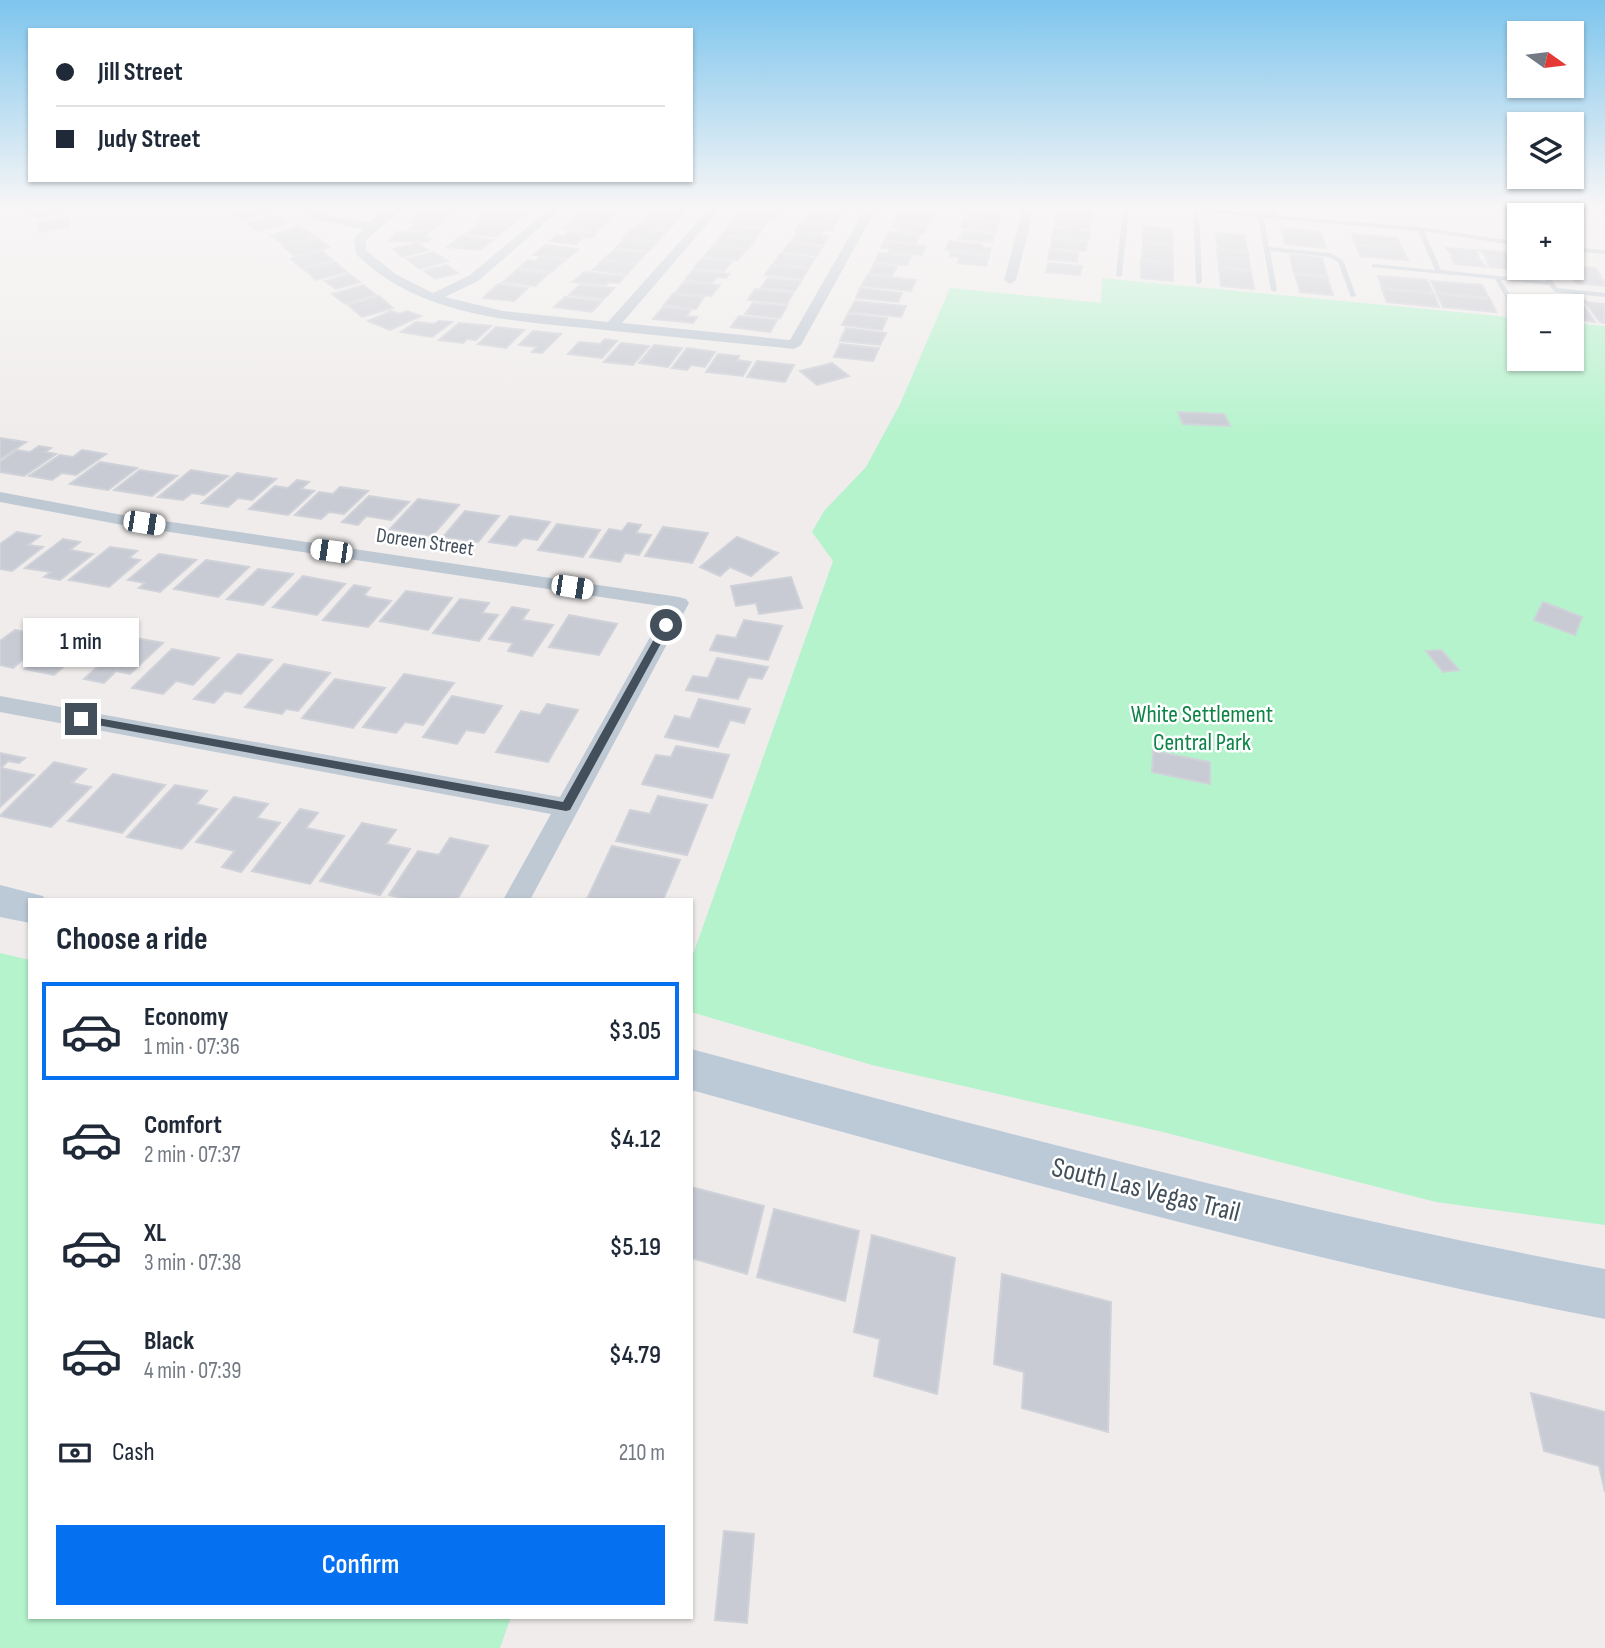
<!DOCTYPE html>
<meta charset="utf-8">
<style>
:root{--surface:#fff;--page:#f6f6f7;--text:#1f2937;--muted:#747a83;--line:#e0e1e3;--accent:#0570f0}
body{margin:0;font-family:"Sofia Sans Condensed",sans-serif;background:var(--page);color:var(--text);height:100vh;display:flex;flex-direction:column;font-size:26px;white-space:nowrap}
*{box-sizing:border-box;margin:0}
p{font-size:23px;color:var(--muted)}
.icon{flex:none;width:38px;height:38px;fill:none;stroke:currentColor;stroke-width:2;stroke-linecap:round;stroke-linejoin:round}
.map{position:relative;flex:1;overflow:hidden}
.side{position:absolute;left:28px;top:898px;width:665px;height:721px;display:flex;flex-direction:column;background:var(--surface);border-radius:0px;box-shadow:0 2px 5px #0004}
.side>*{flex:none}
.hud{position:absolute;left:28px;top:28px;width:665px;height:154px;border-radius:0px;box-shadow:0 2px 5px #0004;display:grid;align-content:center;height:154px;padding:0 28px;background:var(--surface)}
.needle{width:46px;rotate:104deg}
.controls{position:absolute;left:1507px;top:21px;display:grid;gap:14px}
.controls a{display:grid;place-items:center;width:77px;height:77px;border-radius:0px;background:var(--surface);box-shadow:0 2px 5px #0004;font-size:35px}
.end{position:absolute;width:32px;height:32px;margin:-16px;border:9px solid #43505c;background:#fff;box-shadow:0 0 0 4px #fff}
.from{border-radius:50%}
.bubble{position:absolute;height:49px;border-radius:0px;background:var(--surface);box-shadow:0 2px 5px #0004;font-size:23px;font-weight:600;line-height:49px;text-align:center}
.car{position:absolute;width:21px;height:42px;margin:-21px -10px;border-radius:9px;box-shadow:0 0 5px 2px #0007;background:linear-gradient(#fff 24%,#345 0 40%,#fff 0 76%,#345 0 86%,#fff 0)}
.hud b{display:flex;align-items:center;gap:24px;height:66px;font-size:26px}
.hud b+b{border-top:2px solid var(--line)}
.hud i{width:18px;height:18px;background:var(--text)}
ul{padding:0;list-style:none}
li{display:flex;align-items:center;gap:21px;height:98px;margin:0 14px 10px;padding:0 14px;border:4px solid transparent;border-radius:0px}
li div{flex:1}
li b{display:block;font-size:26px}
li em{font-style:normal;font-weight:600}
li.current{border-color:var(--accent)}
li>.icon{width:63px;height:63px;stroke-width:1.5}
h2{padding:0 28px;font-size:32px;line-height:84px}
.pay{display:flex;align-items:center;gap:18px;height:77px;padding:0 28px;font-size:26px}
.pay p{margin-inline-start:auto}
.button{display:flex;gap:14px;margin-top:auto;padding:14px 28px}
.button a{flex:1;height:80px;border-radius:0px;background:var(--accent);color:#fff;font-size:28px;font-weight:600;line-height:80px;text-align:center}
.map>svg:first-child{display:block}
.green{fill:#b4f3cc}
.building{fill:#c8cbd3;stroke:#d0d2d9;stroke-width:2}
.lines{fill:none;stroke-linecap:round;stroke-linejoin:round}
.lane{fill:#bec9d4;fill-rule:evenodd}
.street{fill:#bec9d4;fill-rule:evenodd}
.secondary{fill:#bccad8;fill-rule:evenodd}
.route{fill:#43505c}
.labels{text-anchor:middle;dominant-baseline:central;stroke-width:5;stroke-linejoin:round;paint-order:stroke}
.far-street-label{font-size:21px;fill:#43505c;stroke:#fff}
.park-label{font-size:24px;fill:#0c8446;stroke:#fff}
.near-street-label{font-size:28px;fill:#43505c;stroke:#fff}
</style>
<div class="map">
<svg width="1605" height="1648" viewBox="0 0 1605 1648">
<rect width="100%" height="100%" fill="#f0ecec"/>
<g class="green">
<polygon points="1102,278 1519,318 1519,359 1572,359 1572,323 1605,326 1605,1225 1436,1202 1163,1132 872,1065 691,1012 691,960 833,561 812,532 824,511 866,467 900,404 950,288 1101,303"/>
<polygon points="0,953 30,960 30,1617 511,1617 500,1648 0,1648"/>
</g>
<g class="building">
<polygon points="31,209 66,209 41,219 22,212"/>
<polygon points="248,209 266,209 271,212 242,219 234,213"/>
<polygon points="426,209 455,209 442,218 417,216"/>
<polygon points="594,209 606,209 620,211 609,220 576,217 581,214 588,214"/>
<polygon points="653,209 685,212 678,221 645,218"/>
<polygon points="752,209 763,209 782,211 776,219 738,216 742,210"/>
<polygon points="810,209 845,209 841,215 809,212"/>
<polygon points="1066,209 1092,211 1091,219 1056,216 1057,211 1066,212"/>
<polygon points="967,210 1001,213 998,221 972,219 973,216 965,215"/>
<polygon points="489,212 524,215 511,225 476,222"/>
<polygon points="899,212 935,215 931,223 894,220"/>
<polygon points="809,213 841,216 836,224 803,222"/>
<polygon points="277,216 287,224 257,231 247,223"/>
<polygon points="414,217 445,220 431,231 409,229 418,223 408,222"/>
<polygon points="736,217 769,220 762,228 729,225"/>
<polygon points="69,218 69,227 38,232 38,222"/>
<polygon points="1056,218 1091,221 1090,229 1054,226"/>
<polygon points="575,219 607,222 596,232 563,229"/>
<polygon points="644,219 676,222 668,230 635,227"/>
<polygon points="963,220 999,223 996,232 960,228"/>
<polygon points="894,222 928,225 925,233 898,231 900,228 891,227"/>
<polygon points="801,223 835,226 832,231 824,230 821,234 795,231"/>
<polygon points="480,224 509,227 496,237 466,234"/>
<polygon points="297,226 316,236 286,245 271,236"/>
<polygon points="1143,226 1172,229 1173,244 1143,242"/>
<polygon points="729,227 761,230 755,239 722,235"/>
<polygon points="632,228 666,232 658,241 623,237"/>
<polygon points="1054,228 1090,231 1089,240 1052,237"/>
<polygon points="1281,228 1321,232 1326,248 1285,244"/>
<polygon points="963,231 995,234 992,242 959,239"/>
<polygon points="397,232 429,233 424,238 432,238 428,242 388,241"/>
<polygon points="569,232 596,234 591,238 584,237 576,244 550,241 557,235 564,236"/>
<polygon points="889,232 920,235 916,243 885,240"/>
<polygon points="797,233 829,236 823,245 791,242"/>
<polygon points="1216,233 1245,235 1247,251 1218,249"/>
<polygon points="1352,234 1397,238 1402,248 1355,244"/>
<polygon points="461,236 493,240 479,250 447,247"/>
<polygon points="721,237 755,240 748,249 713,246"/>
<polygon points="317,238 329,247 294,256 283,246"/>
<polygon points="624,239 657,242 649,251 616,248"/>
<polygon points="1052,239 1087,242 1086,251 1051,248"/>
<polygon points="949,241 982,244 981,247 991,248 989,254 946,250"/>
<polygon points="884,242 926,246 922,255 889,252 891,248 881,248"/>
<polygon points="417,243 428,250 403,257 393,249"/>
<polygon points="789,243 822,247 817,256 783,252"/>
<polygon points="1143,243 1172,246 1173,262 1142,260"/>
<polygon points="545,245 578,249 568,258 534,255"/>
<polygon points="1356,245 1403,250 1408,260 1360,256"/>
<polygon points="712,247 745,251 738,260 704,257"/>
<polygon points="1446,248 1477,250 1479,259 1486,267 1455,264 1451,257 1454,257"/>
<polygon points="614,250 646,253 637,263 604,259"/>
<polygon points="1050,250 1078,253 1077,262 1048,259"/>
<polygon points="1217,250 1248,253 1250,269 1219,267"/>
<polygon points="1480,250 1511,253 1516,260 1513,260 1514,262 1522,270 1490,267 1486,260 1489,260"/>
<polygon points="322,251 333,260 302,268 291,259"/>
<polygon points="434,252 448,261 420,269 407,259"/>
<polygon points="951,252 989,256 986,266 958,263 960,257 950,256"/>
<polygon points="879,253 911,256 907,265 875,262"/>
<polygon points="780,254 815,258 809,267 774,264"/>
<polygon points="1290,255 1322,258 1327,276 1294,273"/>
<polygon points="540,257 565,260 552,272 519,268 528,260 536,261"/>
<polygon points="702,259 732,261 724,271 694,268"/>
<polygon points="602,261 636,264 627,274 593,270"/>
<polygon points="1141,261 1173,263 1173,281 1141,278"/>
<polygon points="335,262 347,272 316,280 304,269"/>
<polygon points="1048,263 1082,266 1080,275 1046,272"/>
<polygon points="874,264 897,266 892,276 869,274"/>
<polygon points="446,265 458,273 435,279 424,271"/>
<polygon points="772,265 808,269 802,279 765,275"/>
<polygon points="1572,266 1595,268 1601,276 1598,275 1599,278 1605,281 1605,286 1576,283 1570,275 1573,275 1565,268"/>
<polygon points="1219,268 1251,271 1254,289 1221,286"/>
<polygon points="517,270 549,273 535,286 503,282"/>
<polygon points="693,270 729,274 726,278 717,277 712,283 685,280"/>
<polygon points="584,272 625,276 619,283 609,282 606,285 573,282"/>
<polygon points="349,274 360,282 336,289 325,281"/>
<polygon points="1295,274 1327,277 1333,295 1300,292"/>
<polygon points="867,275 916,280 911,291 862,286"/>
<polygon points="1378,276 1427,280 1433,293 1382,288"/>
<polygon points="768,278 801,281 795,291 761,288"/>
<polygon points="1431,281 1482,285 1489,298 1437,293"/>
<polygon points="684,282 720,285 711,296 675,293"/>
<polygon points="498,284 528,288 514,301 483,298"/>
<polygon points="363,285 376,295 345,304 332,294"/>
<polygon points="580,285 614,288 604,299 569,295"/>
<polygon points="860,288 902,293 898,302 856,298"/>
<polygon points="755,289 793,293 787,304 748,300"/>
<polygon points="1382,289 1434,294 1439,307 1387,302"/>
<polygon points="673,294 704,297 696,309 664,305"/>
<polygon points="1437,294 1490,299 1496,312 1443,307"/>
<polygon points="379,296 393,308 362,317 348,305"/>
<polygon points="565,297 602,301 592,312 554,307"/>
<polygon points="1536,297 1581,302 1595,322 1572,318 1572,306 1541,306"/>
<polygon points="855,301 906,306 901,317 849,312"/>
<polygon points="1585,302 1605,304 1605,323 1600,322"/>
<polygon points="753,303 787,306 780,318 745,314"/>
<polygon points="663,307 691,310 686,316 697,317 693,323 653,319"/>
<polygon points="391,311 399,314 407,311 421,316 390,330 368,321"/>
<polygon points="848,314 887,318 882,330 842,325"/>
<polygon points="739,316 777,320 770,332 731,327"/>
<polygon points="439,321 452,322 432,337 401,332 416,322 434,324"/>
<polygon points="459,323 491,326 476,340 467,339 463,343 439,340"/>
<polygon points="496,327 524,330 506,348 478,344"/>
<polygon points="846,328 886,333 880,345 840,341"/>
<polygon points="533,331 561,334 542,353 532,352 537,347 519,345"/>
<polygon points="605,339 617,341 602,358 568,354 579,342 600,344"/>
<polygon points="621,343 649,346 633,365 604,362"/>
<polygon points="840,344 879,348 873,361 834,357"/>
<polygon points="654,345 682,348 668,367 639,363"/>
<polygon points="687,348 715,352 705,367 691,365 687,370 672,368"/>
<polygon points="718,354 739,356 737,360 751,362 743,376 706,372"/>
<polygon points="757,361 794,365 785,382 747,377"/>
<polygon points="832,363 849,376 817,385 800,371"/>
<polygon points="1178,412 1224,414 1230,426 1183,424"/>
<polygon points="0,438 26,442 0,459"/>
<polygon points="39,446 51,448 45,452 56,454 24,476 0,472 0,462 17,450 30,452"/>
<polygon points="82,450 106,454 76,475 62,473 52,480 29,476 60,455 73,457"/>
<polygon points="100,462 137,468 108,490 70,484"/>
<polygon points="140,470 177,476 152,496 114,490"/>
<polygon points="191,470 228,476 204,495 192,493 183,500 158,497"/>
<polygon points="237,473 276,479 252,500 238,498 228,507 202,503"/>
<polygon points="297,480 309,482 301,489 314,491 288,515 249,509 275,486 288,488"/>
<polygon points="340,487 368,491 344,514 329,512 321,519 295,515 319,492 333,494"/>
<polygon points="369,496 409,502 391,520 366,516 358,525 342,522"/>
<polygon points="418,499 459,505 432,536 390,529"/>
<polygon points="465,511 499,516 478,542 443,537"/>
<polygon points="510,516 550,522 537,540 523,538 516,546 489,542"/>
<polygon points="628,523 641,525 636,533 651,535 639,555 625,553 620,562 590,557 609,529 622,531"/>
<polygon points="557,524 600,530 583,557 538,550"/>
<polygon points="663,527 708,533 692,563 645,556"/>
<polygon points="17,532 40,536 28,545 43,547 12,571 0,569 0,544"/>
<polygon points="737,537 778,553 751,576 730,567 720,576 700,567"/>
<polygon points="63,539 80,542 70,550 93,554 60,580 44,577 51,572 25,568"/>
<polygon points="110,547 137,551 129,558 140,560 109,587 69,580"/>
<polygon points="159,554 196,560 160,592 139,588 145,583 128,580"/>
<polygon points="206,560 249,567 218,597 174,589"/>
<polygon points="258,569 293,574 263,605 227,599"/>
<polygon points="303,576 345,584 317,615 273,607"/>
<polygon points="791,577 802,608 759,614 756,603 736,606 731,586"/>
<polygon points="354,585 370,588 364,595 369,597 391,601 368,627 323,620"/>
<polygon points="406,591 452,598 428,630 380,621"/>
<polygon points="460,599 489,603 482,613 498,615 479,641 433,633"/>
<polygon points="1543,602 1582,617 1575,635 1534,620"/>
<polygon points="512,607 529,610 522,620 553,625 532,656 508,651 513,643 489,639"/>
<polygon points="569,615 617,624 599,655 549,647"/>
<polygon points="744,620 782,626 768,660 710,650 717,635 736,638"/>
<polygon points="93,627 119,632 81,666 68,663 54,675 25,669 65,636 80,639"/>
<polygon points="15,630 51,636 13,668 0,665 0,641"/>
<polygon points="130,637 163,643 130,674 116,671 104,683 84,679"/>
<polygon points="172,649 219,658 193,685 176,681 163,694 132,688"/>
<polygon points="1441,650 1459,670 1443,672 1426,651"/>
<polygon points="238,654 272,660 241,694 225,691 214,703 194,699"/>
<polygon points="717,658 768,667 762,679 748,677 738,699 686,690 693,676 708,678"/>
<polygon points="284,664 330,673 298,711 286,709 282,714 245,707"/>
<polygon points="404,674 454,683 423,725 405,722 396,733 363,727"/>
<polygon points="335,679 385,688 353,728 302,718"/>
<polygon points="452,696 502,706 484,733 466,730 457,744 423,737"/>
<polygon points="699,699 750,709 744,723 730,720 718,747 665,737 675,716 690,719"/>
<polygon points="547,704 578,710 548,762 496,752 521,711 540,715"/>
<polygon points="676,746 729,755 712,798 642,784 656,755 671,757"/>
<polygon points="1153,751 1210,762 1210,784 1152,772"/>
<polygon points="0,753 25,758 19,763 8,761 1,768 34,775 0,807"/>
<polygon points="54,762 86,769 72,783 91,787 51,827 0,816"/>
<polygon points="113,774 165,785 122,833 68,821"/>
<polygon points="175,785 207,791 196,804 217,809 182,849 127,837"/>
<polygon points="658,796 707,805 687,855 616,841 630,810 650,814"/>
<polygon points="234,797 268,804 257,818 280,823 241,872 222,867 235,851 196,842"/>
<polygon points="300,809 318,813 306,828 344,836 310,884 252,871"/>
<polygon points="362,823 396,830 386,844 410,849 380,895 320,881"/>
<polygon points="450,838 488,846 457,900 408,900 389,895 418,851 439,855"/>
<polygon points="612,846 680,860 663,900 587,899"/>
<polygon points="691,1187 764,1206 747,1274 691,1258"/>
<polygon points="774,1209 859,1231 845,1301 757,1277"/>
<polygon points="872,1235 955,1258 937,1394 874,1376 880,1339 854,1332"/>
<polygon points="1002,1274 1111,1302 1108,1432 1022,1408 1024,1372 994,1364"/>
<polygon points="1531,1393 1605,1412 1605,1492 1599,1466 1544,1451"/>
<polygon points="724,1531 754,1534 747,1623 715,1620"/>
</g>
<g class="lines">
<g class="lane">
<polygon points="1123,209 1129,209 1122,275 1119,277 1116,275"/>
<polygon points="1179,209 1205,209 1273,215 1271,209 1277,209 1278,216 1420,227 1519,242 1519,246 1424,231 1441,270 1546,281 1538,268 1544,268 1557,288 1605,293 1605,297 1555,292 1549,285 1501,280 1519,310 1518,316 1515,314 1495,279 1371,267 1373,264 1435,270 1418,231 1264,218 1269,247 1330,253 1343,260 1356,296 1351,297 1338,262 1329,257 1270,251 1277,290 1274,292 1271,290 1258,217 1199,212 1202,282 1199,284 1196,282 1193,212"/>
<polygon points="1572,247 1605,250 1605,254 1572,251"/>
</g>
<g class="street">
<path d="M301 209H314L321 214 369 223 389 209H402L366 240V250L395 274 433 293 470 275 549 209H561L478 281 445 297 503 311 608 322 709 209H720L622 323 790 340 865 209H876L801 345 794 349C734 343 674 337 614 331 524 321 424 321 356 254L354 239 363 229 314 219Z"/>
<polygon points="1023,209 1034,209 1016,280 1010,284 1004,280"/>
<polygon points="0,492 117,514 679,597 686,599 689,603 530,900 503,900 551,814 0,712 0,696 560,797 667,607 117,524 0,502"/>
</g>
<g class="secondary">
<polygon points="1596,209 1605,209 1605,214 1598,212"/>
<polygon points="0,885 43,896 45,900 30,900 30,923 0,917"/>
<path d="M691 1049C994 1130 1297 1212 1605 1269V1319C1296 1259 994 1174 691 1090Z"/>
</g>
</g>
<linearGradient id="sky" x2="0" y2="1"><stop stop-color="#7dc5ed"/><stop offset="0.47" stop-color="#f8f6f6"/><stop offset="1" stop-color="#f8f6f6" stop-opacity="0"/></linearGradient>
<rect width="1605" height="440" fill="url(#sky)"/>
<polygon class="route" points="663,623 671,625 570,810 566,811 81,722 76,719 81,715 563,802"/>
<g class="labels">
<g class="far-street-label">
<text transform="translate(425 542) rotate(8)">Doreen Street</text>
</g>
<g class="park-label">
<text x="1202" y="714">White Settlement<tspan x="1202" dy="28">Central Park</tspan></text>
</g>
<g class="near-street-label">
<text transform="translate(1146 1190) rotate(14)">South Las Vegas Trail</text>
</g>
</g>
</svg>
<div class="controls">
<a><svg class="needle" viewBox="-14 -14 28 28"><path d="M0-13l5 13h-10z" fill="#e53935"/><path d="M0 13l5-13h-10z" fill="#747a83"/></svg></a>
<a><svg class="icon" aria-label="layers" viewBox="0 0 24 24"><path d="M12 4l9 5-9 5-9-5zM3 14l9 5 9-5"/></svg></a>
<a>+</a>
<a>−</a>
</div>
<i class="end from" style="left:666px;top:625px"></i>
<i class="end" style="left:81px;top:719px"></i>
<div class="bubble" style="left:23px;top:618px;width:116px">1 min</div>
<i class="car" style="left:144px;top:523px;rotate:99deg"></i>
<i class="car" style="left:331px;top:551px;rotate:278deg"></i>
<i class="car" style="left:572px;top:587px;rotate:99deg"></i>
<div class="hud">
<b><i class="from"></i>Jill Street</b>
<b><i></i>Judy Street</b>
</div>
<section class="side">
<h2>Choose a ride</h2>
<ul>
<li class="current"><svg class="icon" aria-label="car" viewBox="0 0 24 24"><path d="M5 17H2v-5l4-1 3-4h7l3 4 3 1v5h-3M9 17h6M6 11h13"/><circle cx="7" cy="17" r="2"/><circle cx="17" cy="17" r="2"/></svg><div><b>Economy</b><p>1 min · 07:36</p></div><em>$3.05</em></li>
<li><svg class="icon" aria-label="car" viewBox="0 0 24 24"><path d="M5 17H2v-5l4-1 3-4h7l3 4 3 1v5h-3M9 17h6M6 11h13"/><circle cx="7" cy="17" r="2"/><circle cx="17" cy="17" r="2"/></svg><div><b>Comfort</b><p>2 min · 07:37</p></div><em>$4.12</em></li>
<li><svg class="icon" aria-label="car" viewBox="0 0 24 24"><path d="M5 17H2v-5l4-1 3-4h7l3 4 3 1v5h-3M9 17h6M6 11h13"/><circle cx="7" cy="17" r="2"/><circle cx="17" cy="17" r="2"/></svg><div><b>XL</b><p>3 min · 07:38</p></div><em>$5.19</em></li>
<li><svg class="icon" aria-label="car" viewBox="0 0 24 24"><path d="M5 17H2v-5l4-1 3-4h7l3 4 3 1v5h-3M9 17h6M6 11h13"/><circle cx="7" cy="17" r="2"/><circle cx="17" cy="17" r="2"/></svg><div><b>Black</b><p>4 min · 07:39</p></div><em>$4.79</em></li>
</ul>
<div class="pay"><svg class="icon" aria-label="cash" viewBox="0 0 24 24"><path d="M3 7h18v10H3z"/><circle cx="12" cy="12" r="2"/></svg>Cash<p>210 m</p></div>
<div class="button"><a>Confirm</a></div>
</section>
</div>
